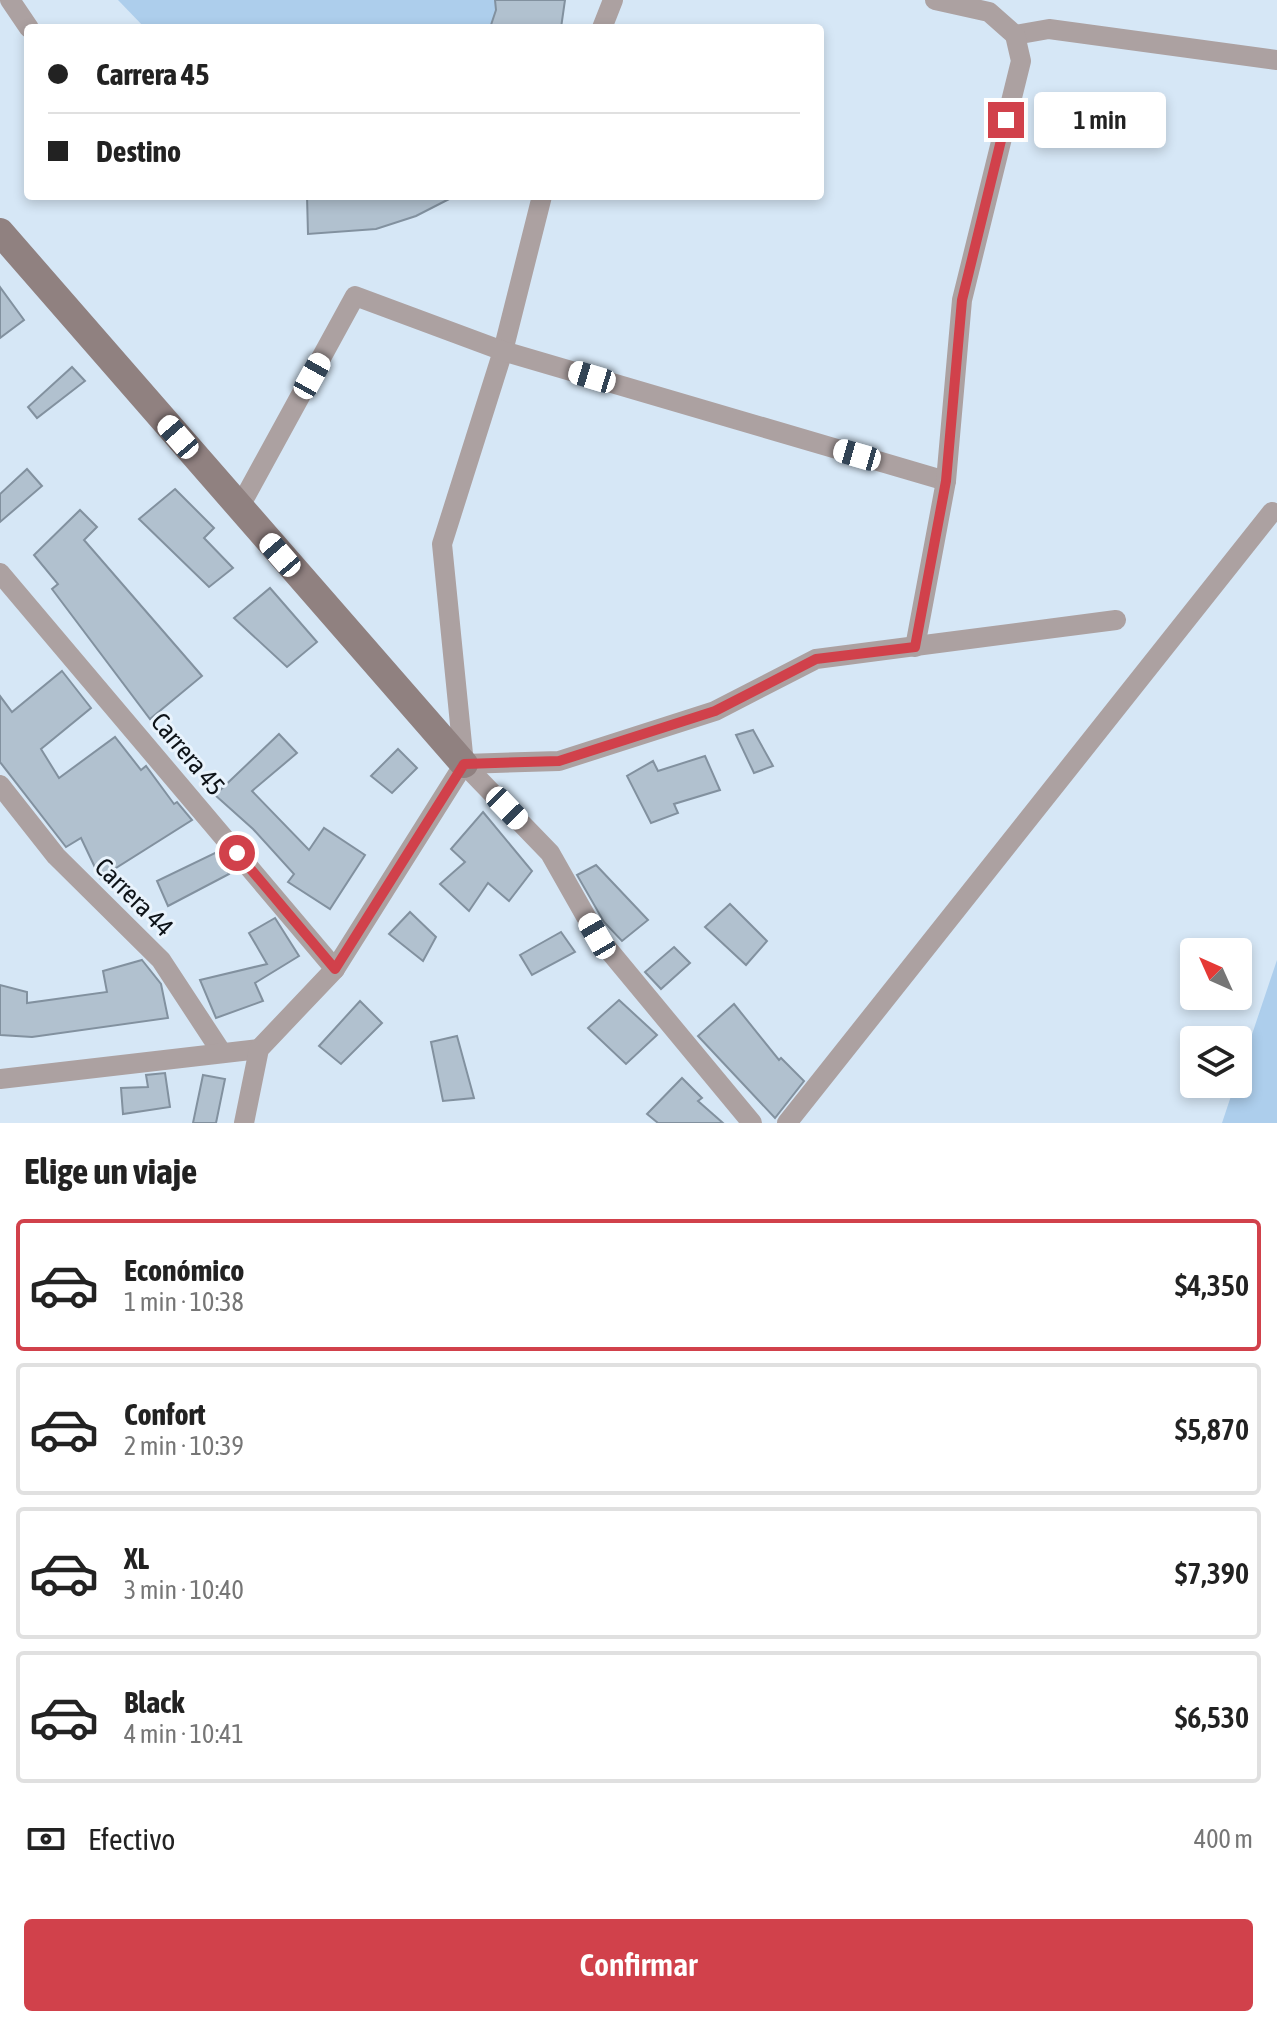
<!DOCTYPE html>
<html lang="es">
<meta charset="utf-8">
<style>
:root{--surface:#fff;--page:#f6f6f6;--text:#222;--muted:#767676;--line:#e0e0e0;--accent:#d1414b}
body{margin:0;font-family:"Asap Condensed",sans-serif;background:var(--page);color:var(--text);height:100vh;display:flex;flex-direction:column;font-size:30px;white-space:nowrap}
*{box-sizing:border-box;margin:0}
p{font-size:26px;color:var(--muted)}
.icon{flex:none;width:44px;height:44px;fill:none;stroke:currentColor;stroke-width:2;stroke-linecap:round;stroke-linejoin:round}
.map{position:relative;height:1123px;overflow:hidden}
.details{display:flex;flex-direction:column;background:var(--surface);flex:1}
.details>*{flex:none}
.banner{position:absolute;left:24px;top:24px;width:800px;height:176px;border-radius:8px;box-shadow:0 4px 12px #0003;display:grid;align-content:center;height:176px;padding:0 24px;background:var(--surface)}
.needle{width:52px;rotate:315deg}
.buttons{position:absolute;left:1180px;top:938px;display:grid;gap:16px}
.buttons a{display:grid;place-items:center;width:72px;height:72px;border-radius:8px;background:var(--surface);box-shadow:0 4px 12px #0003;font-size:40px}
.end{position:absolute;width:36px;height:36px;margin:-18px;border:10px solid #d1414b;background:#fff;box-shadow:0 0 0 4px #fff}
.from{border-radius:50%}
.bubble{position:absolute;height:56px;border-radius:8px;background:var(--surface);box-shadow:0 4px 12px #0003;font-size:26px;font-weight:600;line-height:56px;text-align:center}
.car{position:absolute;width:24px;height:48px;margin:-24px -12px;border-radius:10px;box-shadow:0 0 6px 2px #0007;background:linear-gradient(#fff 24%,#345 0 40%,#fff 0 76%,#345 0 86%,#fff 0)}
.banner b{display:flex;align-items:center;gap:28px;height:76px;font-size:30px}
.banner b+b{border-top:2px solid var(--line)}
.banner i{width:20px;height:20px;background:var(--text)}
ul{padding:0;list-style:none}
li{display:flex;align-items:center;gap:24px;height:132px;margin:0 16px 12px;padding:0 8px;border:4px solid var(--line);border-radius:8px}
li div{flex:1}
li b{display:block;font-size:30px}
li em{font-style:normal;font-weight:600}
li.on{border-color:var(--accent)}
li>.icon{width:72px;height:72px;stroke-width:1.5}
h2{padding:0 24px;font-size:36px;line-height:96px}
.pay{display:flex;align-items:center;gap:20px;height:88px;padding:0 24px;font-size:30px}
.pay p{margin-inline-start:auto}
.primary-button{display:flex;gap:16px;margin-top:auto;padding:16px 24px}
.primary-button a{flex:1;height:92px;border-radius:8px;background:var(--accent);color:#fff;font-size:32px;font-weight:600;line-height:92px;text-align:center}
.map>svg:first-child{display:block}
.green{fill:#adceec}
.building{fill:#b1c1cf;stroke:#82919f;stroke-width:2}
.lines{fill:none;stroke-linecap:round;stroke-linejoin:round}
.street{stroke:#aca1a1;stroke-width:20}
.secondary{stroke:#908180;stroke-width:28}
.route{stroke:#d1414b;stroke-width:10}
.labels{text-anchor:middle;dominant-baseline:central;stroke-width:6;stroke-linejoin:round;paint-order:stroke}
.street-label{font-size:26px;fill:#0e1318;stroke:#e9f3fc}
</style>
<div class="map">
<svg width="1277" height="1123" viewBox="0 0 1277 1123">
<rect width="100%" height="100%" fill="#d6e7f6"/>
<g class="green">
<polygon points="118,0 495,0 496,10 490,28 145,28"/>
<polygon points="1277,960 1277,1123 1222,1123 1235,1084 1238,1084 1238,1076"/>
</g>
<g class="building">
<polygon points="495,0 565,0 561,28 490,28 496,10"/>
<polygon points="307,196 455,196 416,216 376,229 308,234"/>
<polygon points="0,287 24,320 0,338"/>
<polygon points="72,367 85,381 37,418 28,407"/>
<polygon points="27,469 42,486 0,522 0,494"/>
<polygon points="175,489 214,528 204,538 233,568 209,587 139,519"/>
<polygon points="80,510 97,527 84,540 202,676 150,719 52,589 58,584 34,555"/>
<polygon points="270,588 317,642 287,667 234,618"/>
<polygon points="62,671 91,708 41,749 59,778 115,737 141,770 146,766 174,804 177,802 192,820 100,878 81,838 66,847 0,762 0,696 12,712"/>
<polygon points="753,730 773,766 754,773 736,735"/>
<polygon points="279,734 297,753 252,791 309,850 324,828 365,855 330,909 288,882 294,874 253,829 215,795"/>
<polygon points="398,749 417,768 392,793 371,776"/>
<polygon points="705,756 720,790 674,804 678,813 651,823 627,776 653,761 658,771"/>
<polygon points="483,812 532,871 509,901 488,883 469,911 440,884 465,862 451,849"/>
<polygon points="217,852 229,874 168,906 157,881"/>
<polygon points="596,865 648,920 622,941 604,922 577,875"/>
<polygon points="730,904 767,941 746,965 705,927"/>
<polygon points="410,912 436,937 423,961 389,934"/>
<polygon points="275,918 299,956 255,983 263,1001 216,1018 200,980 267,964 249,933"/>
<polygon points="561,932 575,952 532,975 520,955"/>
<polygon points="674,947 690,963 661,989 645,972"/>
<polygon points="142,960 161,984 168,1018 32,1037 0,1035 0,985 27,992 27,1003 107,992 103,971"/>
<polygon points="619,1000 657,1035 626,1064 588,1028"/>
<polygon points="360,1001 382,1023 341,1064 319,1046"/>
<polygon points="734,1004 779,1060 781,1058 804,1081 775,1118 698,1036"/>
<polygon points="457,1036 474,1098 443,1101 431,1042"/>
<polygon points="165,1073 170,1107 123,1114 121,1088 148,1087 146,1075"/>
<polygon points="203,1075 225,1079 216,1123 193,1123"/>
<polygon points="682,1078 702,1098 698,1101 723,1123 658,1123 647,1114"/>
</g>
<g class="lines">
<g class="street">
<polyline points="10,0 29,28"/>
<polyline points="602,28 613,0"/>
<polyline points="1015,35 1049,29 1277,60"/>
<polyline points="542,196 503,351 442,544 464,764 550,853 597,936 752,1123"/>
<polyline points="239,508 355,296 503,351 946,481"/>
<polyline points="0,573 335,969"/>
<polyline points="915,647 946,481 962,300 1021,61 1015,35 989,12 935,0"/>
<polyline points="464,764 559,761 715,711 816,659 1116,620"/>
<polyline points="0,785 56,856 161,960 222,1053"/>
<polyline points="0,1079 259,1049"/>
<polyline points="244,1123 259,1049 335,969 464,764"/>
<polyline points="787,1123 1272,512"/>
</g>
<polyline class="secondary" points="0,232 464,764"/>
</g>
<g class="lines">
<polyline class="route" points="237,853 335,969 464,764 559,761 715,711 816,659 915,647 946,481 962,300 1006,120"/>
</g>
<g class="labels">
<g class="street-label">
<text transform="translate(188 754) rotate(50)">Carrera 45</text>
<text transform="translate(134 897) rotate(45)">Carrera 44</text>
</g>
</g>
</svg>
<div class="buttons">
<a><svg class="needle" viewBox="-14 -14 28 28"><path d="M0-13l5 13h-10z" fill="#e53935"/><path d="M0 13l5-13h-10z" fill="#767676"/></svg></a>
<a><svg class="icon" aria-label="layers" viewBox="0 0 24 24"><path d="M12 4l9 5-9 5-9-5zM3 14l9 5 9-5"/></svg></a>
</div>
<i class="end from" style="left:237px;top:853px"></i>
<i class="end" style="left:1006px;top:120px"></i>
<div class="bubble" style="left:1034px;top:92px;width:132px">1 min</div>
<i class="car" style="left:312px;top:376px;rotate:29deg"></i>
<i class="car" style="left:592px;top:377px;rotate:287deg"></i>
<i class="car" style="left:178px;top:437px;rotate:319deg"></i>
<i class="car" style="left:857px;top:455px;rotate:286deg"></i>
<i class="car" style="left:280px;top:555px;rotate:319deg"></i>
<i class="car" style="left:507px;top:808px;rotate:136deg"></i>
<i class="car" style="left:597px;top:936px;rotate:330deg"></i>
<div class="banner">
<b><i class="from"></i>Carrera 45</b>
<b><i></i>Destino</b>
</div>
</div>
<section class="details">
<h2>Elige un viaje</h2>
<ul>
<li class="on"><svg class="icon" aria-label="car" viewBox="0 0 24 24"><path d="M5 17H2v-5l4-1 3-4h7l3 4 3 1v5h-3M9 17h6M6 11h13"/><circle cx="7" cy="17" r="2"/><circle cx="17" cy="17" r="2"/></svg><div><b>Económico</b><p>1 min · 10:38</p></div><em>$4,350</em></li>
<li><svg class="icon" aria-label="car" viewBox="0 0 24 24"><path d="M5 17H2v-5l4-1 3-4h7l3 4 3 1v5h-3M9 17h6M6 11h13"/><circle cx="7" cy="17" r="2"/><circle cx="17" cy="17" r="2"/></svg><div><b>Confort</b><p>2 min · 10:39</p></div><em>$5,870</em></li>
<li><svg class="icon" aria-label="car" viewBox="0 0 24 24"><path d="M5 17H2v-5l4-1 3-4h7l3 4 3 1v5h-3M9 17h6M6 11h13"/><circle cx="7" cy="17" r="2"/><circle cx="17" cy="17" r="2"/></svg><div><b>XL</b><p>3 min · 10:40</p></div><em>$7,390</em></li>
<li><svg class="icon" aria-label="car" viewBox="0 0 24 24"><path d="M5 17H2v-5l4-1 3-4h7l3 4 3 1v5h-3M9 17h6M6 11h13"/><circle cx="7" cy="17" r="2"/><circle cx="17" cy="17" r="2"/></svg><div><b>Black</b><p>4 min · 10:41</p></div><em>$6,530</em></li>
</ul>
<div class="pay"><svg class="icon" aria-label="cash" viewBox="0 0 24 24"><path d="M3 7h18v10H3z"/><circle cx="12" cy="12" r="2"/></svg>Efectivo<p>400 m</p></div>
<div class="primary-button"><a>Confirmar</a></div>
</section>
